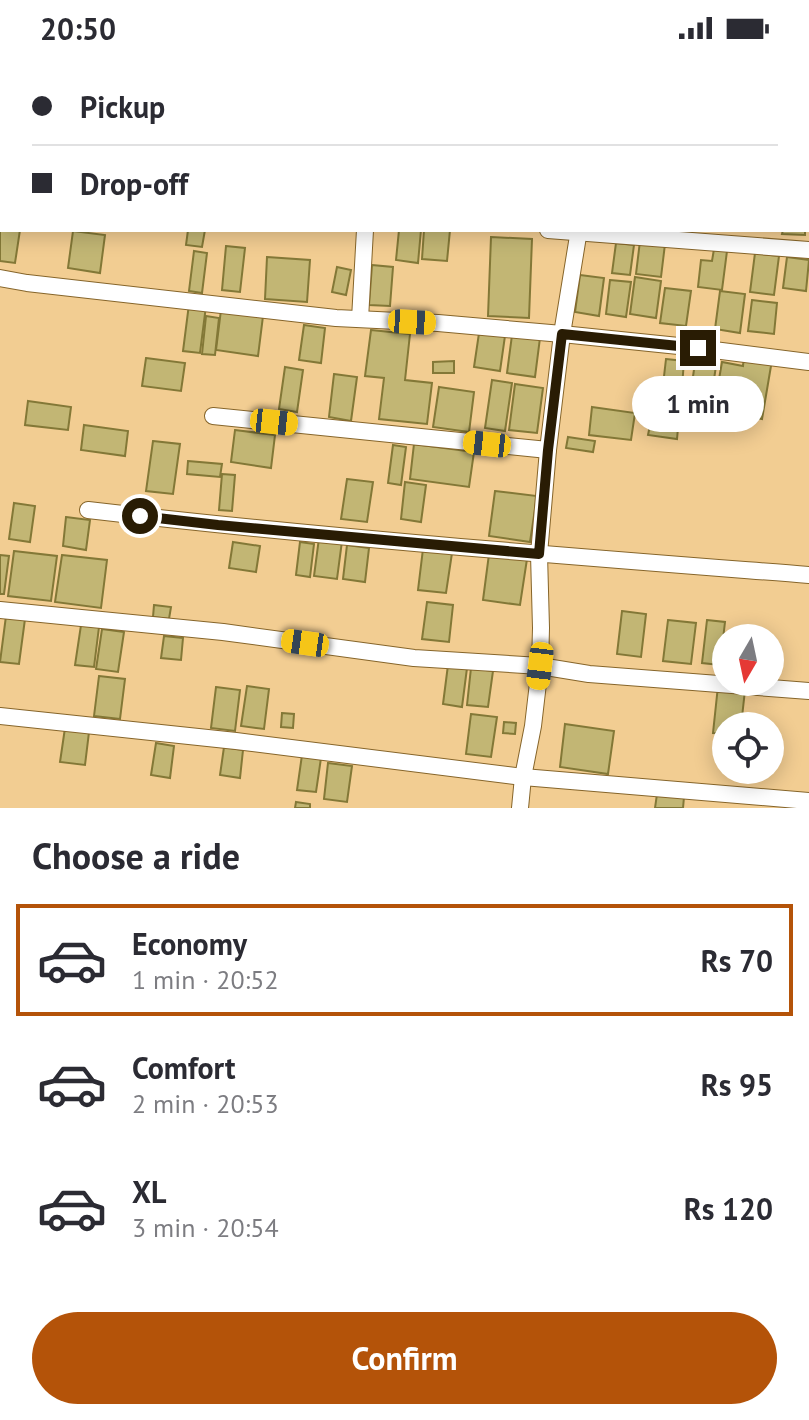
<!DOCTYPE html>
<meta charset="utf-8">
<style>
:root{--surface:#fff;--page:#f7f7f7;--text:#2b2b33;--muted:#7c7c81;--line:#e1e1e2;--accent:#b45309}
body{margin:0;font-family:"PT Sans",sans-serif;background:var(--page);color:var(--text);height:100vh;display:flex;flex-direction:column;font-size:30px;white-space:nowrap}
*{box-sizing:border-box;margin:0}
p{font-size:26px;color:var(--muted)}
.icon{flex:none;width:44px;height:44px;fill:none;stroke:currentColor;stroke-width:2;stroke-linecap:round;stroke-linejoin:round}
.map{position:relative;height:752px;overflow:hidden}
.sheet{display:flex;flex-direction:column;background:var(--surface);flex:1}
.sheet>*{flex:none}
.top-card{position:absolute;left:0px;top:0px;width:810px;height:176px;box-shadow:0 4px 20px #0003;display:grid;align-content:center;height:176px;padding:0 32px;background:var(--surface)}
.needle{width:52px;rotate:189deg}
.controls{position:absolute;left:712px;top:568px;display:grid;gap:16px}
.controls a{display:grid;place-items:center;width:72px;height:72px;border-radius:50%;background:var(--surface);box-shadow:0 4px 20px #0003;font-size:40px}
.end{position:absolute;width:36px;height:36px;margin:-18px;border:10px solid #291c04;background:#fff;box-shadow:0 0 0 4px #fff}
.from{border-radius:50%}
.bubble{position:absolute;height:56px;border-radius:28px;background:var(--surface);box-shadow:0 4px 20px #0003;font-size:26px;font-weight:700;line-height:56px;text-align:center}
.car{position:absolute;width:24px;height:48px;margin:-24px -12px;border-radius:10px;box-shadow:0 0 6px 2px #0007;background:linear-gradient(#f5c518 24%,#345 0 40%,#f5c518 0 76%,#345 0 86%,#f5c518 0)}
.top-card b{display:flex;align-items:center;gap:28px;height:76px;font-size:30px}
.top-card b+b{border-top:2px solid var(--line)}
.top-card i{width:20px;height:20px;background:var(--text)}
ul{padding:0;list-style:none}
li{display:flex;align-items:center;gap:24px;height:112px;margin:0 16px 12px;padding:0 16px;border:4px solid transparent;border-radius:0px}
li div{flex:1}
li b{display:block;font-size:30px}
li em{font-style:normal;font-weight:700}
li.active{border-color:var(--accent)}
li>.icon{width:72px;height:72px;stroke-width:1.5}
h2{padding:0 32px;font-size:36px;line-height:96px}
.cta{display:flex;gap:16px;margin-top:auto;padding:16px 32px}
.cta a{flex:1;height:92px;border-radius:48px;background:var(--accent);color:#fff;font-size:32px;font-weight:700;line-height:92px;text-align:center}
.status{display:flex;justify-content:space-between;align-items:center;height:56px;padding:0 40px;background:var(--surface);direction:ltr}
.status svg{height:22px;fill:currentColor}
.map>svg:first-child{display:block}
.building{fill:#c2b674;stroke:#837837;stroke-width:2}
.lines{fill:none;stroke-linecap:round;stroke-linejoin:round}
.minor-casing{stroke:#86652a;stroke-width:18}
.minor{stroke:#fff;stroke-width:16}
.route{stroke:#291c04;stroke-width:10}
</style>
<div class="status"><b>20:50</b><svg viewBox="0 0 49 12"><path d="M0 12V9h3v3zM5 12V6h3v6zM10 12V3h3v9zM15 12V0h3v12zM26 1h20v11H26zM47 4h2v5h-2z"/></svg></div>
<div class="map">
<svg width="809" height="752" viewBox="0 0 809 752">
<rect width="100%" height="100%" fill="#f2cd92"/>
<g class="building">
<rect x="255" y="0" width="34" height="2"/>
<polygon points="330,0 386,0 386,2 329,2"/>
<polygon points="0,125 2,125 2,174 20,174 15,207 0,205"/>
<polygon points="188,174 205,174 202,191 186,189"/>
<polygon points="399,174 421,174 418,207 396,204"/>
<polygon points="424,174 450,174 447,205 422,203"/>
<polygon points="783,174 805,174 805,179 782,178"/>
<polygon points="73,175 105,179 100,217 68,212"/>
<polygon points="491,181 532,183 529,262 488,260"/>
<polygon points="640,185 665,188 661,221 636,218"/>
<polygon points="616,187 634,189 630,219 612,217"/>
<polygon points="226,190 245,192 240,236 222,234"/>
<polygon points="714,193 727,195 722,234 698,231 701,204 712,205"/>
<polygon points="194,195 207,197 202,237 189,235"/>
<polygon points="755,197 779,200 774,239 750,236"/>
<polygon points="267,201 310,204 307,246 265,243"/>
<polygon points="787,201 809,204 806,235 783,232"/>
<polygon points="372,209 393,211 390,250 369,249"/>
<polygon points="337,211 351,214 346,239 332,236"/>
<polygon points="580,219 604,222 599,260 575,256"/>
<polygon points="635,221 661,225 656,262 630,258"/>
<polygon points="610,224 631,226 626,261 606,258"/>
<polygon points="665,232 691,235 686,270 660,267"/>
<polygon points="720,235 745,238 740,277 715,273"/>
<polygon points="752,244 777,247 774,278 748,275"/>
<polygon points="189,248 206,250 200,297 183,295"/>
<polygon points="221,254 263,260 258,300 216,294"/>
<polygon points="206,260 219,262 215,299 202,298"/>
<polygon points="304,269 325,272 321,307 299,304"/>
<polygon points="371,274 410,278 405,324 432,327 427,368 379,363 384,322 365,320"/>
<polygon points="479,277 505,280 500,315 474,311"/>
<polygon points="512,279 540,282 535,321 507,317"/>
<polygon points="696,300 717,303 711,344 690,341"/>
<polygon points="744,300 772,304 762,363 741,359 742,351 715,346 722,306 743,310"/>
<polygon points="146,302 185,307 181,335 142,330"/>
<polygon points="666,303 684,305 682,331 663,329"/>
<polygon points="454,305 454,317 433,317 433,306"/>
<polygon points="285,311 303,314 297,356 279,353"/>
<polygon points="334,318 357,321 351,365 329,361"/>
<polygon points="492,324 512,327 505,375 485,372"/>
<polygon points="515,328 543,332 537,377 509,374"/>
<polygon points="439,331 474,336 469,376 433,371"/>
<polygon points="28,345 71,351 68,374 25,369"/>
<polygon points="592,351 635,357 631,384 589,379"/>
<polygon points="84,369 128,375 125,400 81,394"/>
<polygon points="650,369 678,372 677,383 648,379"/>
<polygon points="235,374 275,379 271,412 231,406"/>
<polygon points="568,381 595,385 593,396 566,392"/>
<polygon points="153,385 180,388 173,438 146,435"/>
<polygon points="414,388 474,396 469,431 410,423"/>
<polygon points="393,389 406,391 401,429 388,427"/>
<polygon points="188,405 222,408 220,421 187,418"/>
<polygon points="222,418 235,419 232,455 219,454"/>
<polygon points="347,423 373,426 367,466 341,463"/>
<polygon points="405,426 426,429 421,466 401,463"/>
<polygon points="495,435 537,440 530,486 489,480"/>
<polygon points="14,447 35,450 30,486 9,483"/>
<polygon points="66,461 90,464 86,494 63,490"/>
<polygon points="319,482 342,485 337,523 314,520"/>
<polygon points="233,486 260,490 256,516 229,512"/>
<polygon points="300,486 314,488 310,521 296,519"/>
<polygon points="347,489 369,492 365,526 343,523"/>
<polygon points="423,493 452,497 446,537 418,534"/>
<polygon points="14,495 57,500 51,545 8,540"/>
<polygon points="489,498 527,503 520,549 483,544"/>
<polygon points="0,499 9,500 4,538 0,538"/>
<polygon points="62,499 107,504 101,552 55,546"/>
<polygon points="427,546 453,549 449,586 422,583"/>
<polygon points="154,549 171,551 169,563 153,561"/>
<polygon points="622,555 646,558 641,601 617,598"/>
<polygon points="6,560 25,563 19,608 0,606"/>
<polygon points="668,564 696,567 691,608 663,605"/>
<polygon points="707,564 725,566 720,609 702,607"/>
<polygon points="81,569 99,571 94,611 75,609"/>
<polygon points="102,573 124,576 118,616 96,613"/>
<polygon points="164,580 183,582 181,604 161,602"/>
<polygon points="448,609 467,612 462,651 443,648"/>
<polygon points="471,612 493,615 488,651 467,649"/>
<polygon points="99,620 125,623 120,663 94,660"/>
<polygon points="247,630 269,633 264,673 241,670"/>
<polygon points="718,630 745,634 741,670 726,670 726,678 713,677"/>
<polygon points="216,631 240,634 235,675 211,672"/>
<polygon points="282,657 294,658 293,672 281,671"/>
<polygon points="471,658 497,661 491,701 466,698"/>
<polygon points="504,666 516,667 515,678 503,677"/>
<polygon points="565,668 614,675 608,718 560,711"/>
<polygon points="65,672 89,676 85,709 60,706"/>
<polygon points="156,687 174,690 170,722 151,719"/>
<polygon points="224,691 243,694 240,722 220,719"/>
<polygon points="302,699 321,702 316,736 297,734"/>
<polygon points="328,707 352,710 347,746 324,743"/>
<polygon points="657,738 684,741 683,752 655,752"/>
<polygon points="296,746 310,748 310,752 295,752"/>
</g>
<g class="lines">
<defs>
<g id="minor">
<polyline points="99,2 99,0"/>
<polyline points="216,2 216,0"/>
<polyline points="599,2 599,0"/>
<polyline points="798,2 798,0"/>
<polyline points="0,10 2,10"/>
<polyline points="808,69 809,70"/>
<polyline points="0,120 2,120"/>
<polyline points="548,174 809,194"/>
<polyline points="579,174 562,278 548,394 539,498 541,572 540,610 589,618 809,635"/>
<polyline points="0,222 27,227 336,262 438,267 562,278 698,292 809,306"/>
<polyline points="360,263 365,174"/>
<polyline points="213,360 548,394"/>
<path d="M88 454C328 482 568 500 809 519"/>
<polyline points="0,554 223,576 414,602 540,610 533,670 523,721 520,752"/>
<polyline points="0,660 236,685 523,721 809,745"/>
</g>
</defs>
<use href="#minor" class="minor-casing"/>
<use href="#minor" class="minor"/>
</g>
<g class="lines">
<polyline class="route" points="140,460 218,469 539,498 548,394 562,278 698,292"/>
</g>
</svg>
<div class="controls">
<a><svg class="needle" viewBox="-14 -14 28 28"><path d="M0-13l5 13h-10z" fill="#e53935"/><path d="M0 13l5-13h-10z" fill="#7c7c81"/></svg></a>
<a><svg class="icon" aria-label="locate" viewBox="0 0 24 24"><circle cx="12" cy="12" r="6"/><path d="M12 2v4M12 18v4M2 12h4M18 12h4"/></svg></a>
</div>
<i class="end from" style="left:140px;top:460px"></i>
<i class="end" style="left:698px;top:292px"></i>
<div class="bubble" style="left:632px;top:320px;width:132px">1 min</div>
<i class="car" style="left:412px;top:266px;rotate:93deg"></i>
<i class="car" style="left:274px;top:366px;rotate:96deg"></i>
<i class="car" style="left:487px;top:388px;rotate:276deg"></i>
<i class="car" style="left:305px;top:587px;rotate:278deg"></i>
<i class="car" style="left:540px;top:610px;rotate:187deg"></i>
<div class="top-card">
<b><i class="from"></i>Pickup</b>
<b><i></i>Drop-off</b>
</div>
</div>
<section class="sheet">
<h2>Choose a ride</h2>
<ul>
<li class="active"><svg class="icon" aria-label="car" viewBox="0 0 24 24"><path d="M5 17H2v-5l4-1 3-4h7l3 4 3 1v5h-3M9 17h6M6 11h13"/><circle cx="7" cy="17" r="2"/><circle cx="17" cy="17" r="2"/></svg><div><b>Economy</b><p>1 min · 20:52</p></div><em>Rs 70</em></li>
<li><svg class="icon" aria-label="car" viewBox="0 0 24 24"><path d="M5 17H2v-5l4-1 3-4h7l3 4 3 1v5h-3M9 17h6M6 11h13"/><circle cx="7" cy="17" r="2"/><circle cx="17" cy="17" r="2"/></svg><div><b>Comfort</b><p>2 min · 20:53</p></div><em>Rs 95</em></li>
<li><svg class="icon" aria-label="car" viewBox="0 0 24 24"><path d="M5 17H2v-5l4-1 3-4h7l3 4 3 1v5h-3M9 17h6M6 11h13"/><circle cx="7" cy="17" r="2"/><circle cx="17" cy="17" r="2"/></svg><div><b>XL</b><p>3 min · 20:54</p></div><em>Rs 120</em></li>
</ul>
<div class="cta"><a>Confirm</a></div>
</section>
